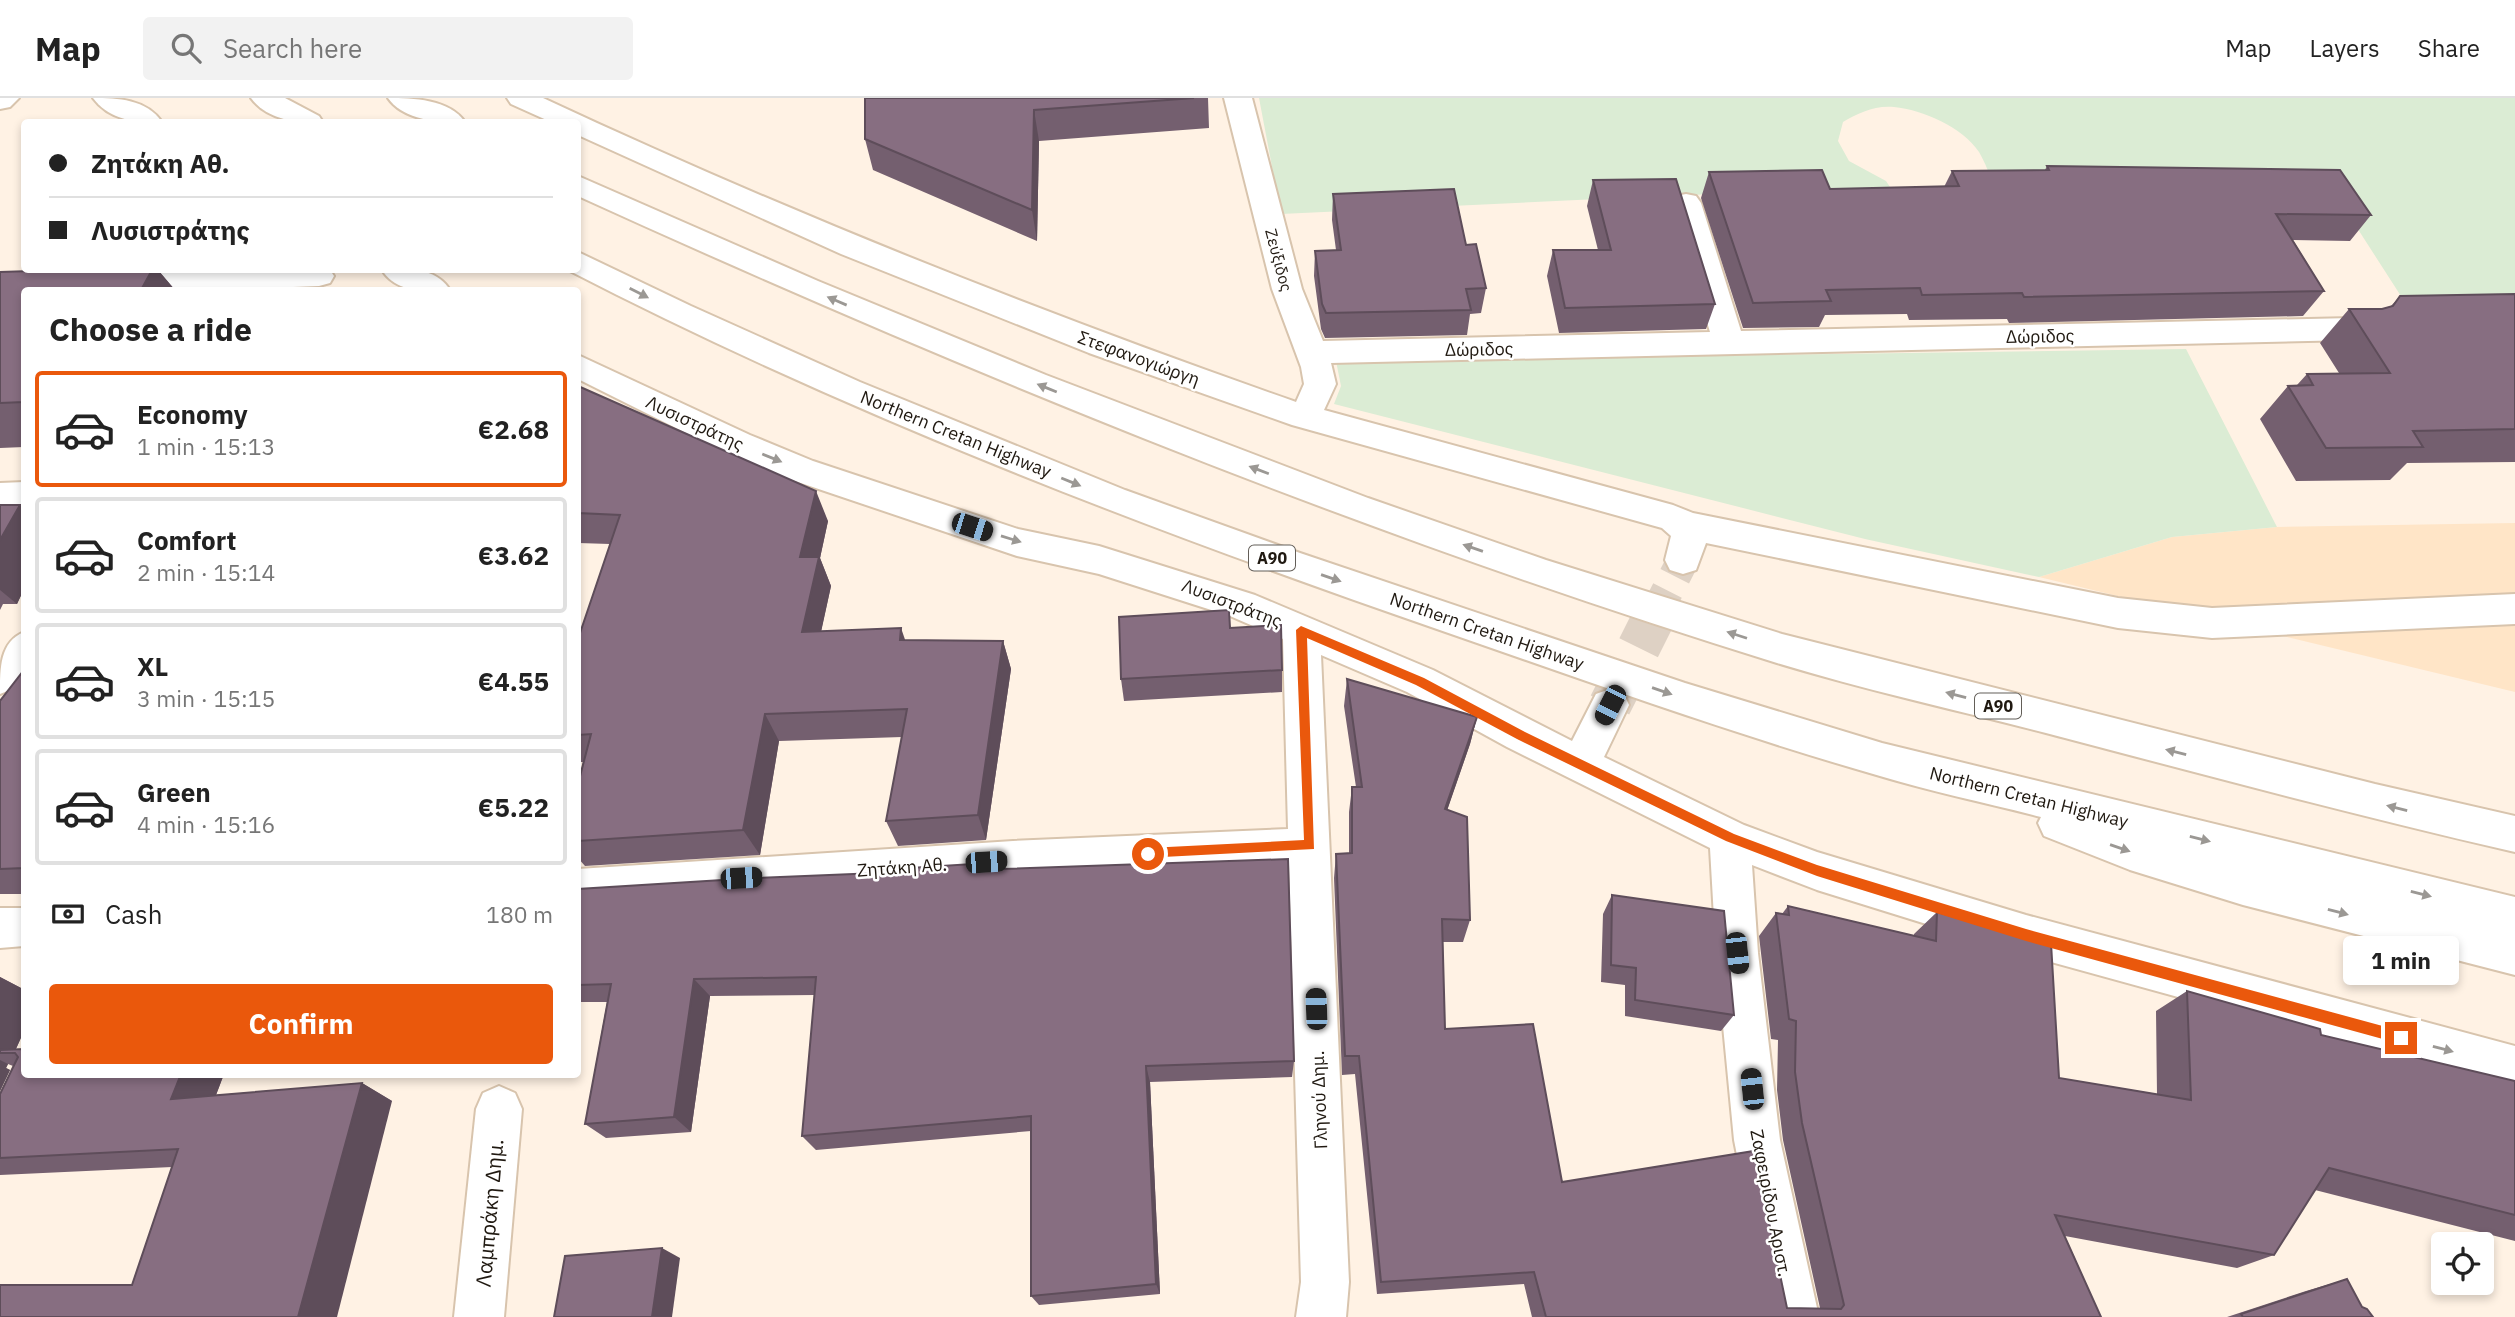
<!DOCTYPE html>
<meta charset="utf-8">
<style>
:root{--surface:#fff;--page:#f2f2f2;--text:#222;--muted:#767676;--line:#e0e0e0;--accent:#ea580c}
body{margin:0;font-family:"IBM Plex Sans",sans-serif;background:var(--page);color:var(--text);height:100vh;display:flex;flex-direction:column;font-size:26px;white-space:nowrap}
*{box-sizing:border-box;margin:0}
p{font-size:23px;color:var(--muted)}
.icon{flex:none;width:38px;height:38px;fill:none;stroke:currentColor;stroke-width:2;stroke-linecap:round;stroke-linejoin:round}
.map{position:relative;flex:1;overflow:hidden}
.details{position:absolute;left:21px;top:189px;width:560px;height:791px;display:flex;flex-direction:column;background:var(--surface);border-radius:7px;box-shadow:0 4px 10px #0003}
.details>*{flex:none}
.top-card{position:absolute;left:21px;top:21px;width:560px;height:154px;border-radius:7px;box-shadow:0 4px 10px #0003;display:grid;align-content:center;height:154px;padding:0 28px;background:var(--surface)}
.buttons{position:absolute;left:2431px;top:1134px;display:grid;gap:14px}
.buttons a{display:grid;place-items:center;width:63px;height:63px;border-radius:7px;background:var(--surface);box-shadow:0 4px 10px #0003;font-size:35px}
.end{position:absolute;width:32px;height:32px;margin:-16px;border:9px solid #ea580c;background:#fff;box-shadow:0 0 0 4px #fff}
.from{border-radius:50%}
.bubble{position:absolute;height:49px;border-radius:7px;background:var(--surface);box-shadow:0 4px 10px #0003;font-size:23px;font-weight:800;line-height:49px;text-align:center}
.car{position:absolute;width:21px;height:42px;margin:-21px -10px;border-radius:9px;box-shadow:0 0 5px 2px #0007;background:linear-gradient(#222 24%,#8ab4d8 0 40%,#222 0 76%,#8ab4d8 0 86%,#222 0)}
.top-card b{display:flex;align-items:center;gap:24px;height:66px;font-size:26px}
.top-card b+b{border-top:2px solid var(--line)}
.top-card i{width:18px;height:18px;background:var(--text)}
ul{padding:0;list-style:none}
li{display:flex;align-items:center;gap:21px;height:116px;margin:0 14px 10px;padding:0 14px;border:4px solid var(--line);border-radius:7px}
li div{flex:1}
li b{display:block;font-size:26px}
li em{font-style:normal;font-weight:800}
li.selected{border-color:var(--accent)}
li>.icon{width:63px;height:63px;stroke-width:1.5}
h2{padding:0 28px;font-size:32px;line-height:84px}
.pay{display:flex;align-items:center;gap:18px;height:77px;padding:0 28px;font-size:26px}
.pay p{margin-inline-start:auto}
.button{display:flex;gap:14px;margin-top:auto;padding:14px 28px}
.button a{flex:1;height:80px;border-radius:7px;background:var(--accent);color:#fff;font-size:28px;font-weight:800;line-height:80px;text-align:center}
header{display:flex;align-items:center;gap:42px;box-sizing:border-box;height:98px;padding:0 35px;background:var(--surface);border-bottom:2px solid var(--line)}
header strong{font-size:33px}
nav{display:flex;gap:38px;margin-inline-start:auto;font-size:24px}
.search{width:490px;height:63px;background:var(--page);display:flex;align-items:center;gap:18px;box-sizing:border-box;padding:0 24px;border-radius:7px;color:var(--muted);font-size:26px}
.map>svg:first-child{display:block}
.built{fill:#ffe5c7}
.green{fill:#dbecd4}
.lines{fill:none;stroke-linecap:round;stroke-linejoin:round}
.minor-tunnel-far1{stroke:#ded1c4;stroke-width:32;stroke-dasharray:32 16;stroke-linecap:butt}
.minor-tunnel{stroke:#ded1c4;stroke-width:43;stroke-dasharray:43 21;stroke-linecap:butt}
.minor-casing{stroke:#d8c4ad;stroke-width:4}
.highway-casing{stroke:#d8c4ad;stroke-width:4}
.minor{fill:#fff;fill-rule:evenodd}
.highway{fill:#fff;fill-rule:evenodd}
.wall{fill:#745f6f}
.shaded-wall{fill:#5e4d5a}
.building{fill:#876e81;stroke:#5e4d5a;stroke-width:2}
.oneway{fill:#9b9894}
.route{fill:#ea580c}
.labels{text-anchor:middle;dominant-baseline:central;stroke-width:5;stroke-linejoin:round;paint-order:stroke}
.far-street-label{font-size:16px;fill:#201911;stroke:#fff}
.shield{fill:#fff;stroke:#635e58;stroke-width:2}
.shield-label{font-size:16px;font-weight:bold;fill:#201911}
.street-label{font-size:18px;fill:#201911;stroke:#fff}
.near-street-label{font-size:21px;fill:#201911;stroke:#fff}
</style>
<header>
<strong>Map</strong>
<div class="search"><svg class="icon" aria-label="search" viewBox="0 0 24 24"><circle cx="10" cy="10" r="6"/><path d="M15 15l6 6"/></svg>Search here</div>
<nav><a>Map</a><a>Layers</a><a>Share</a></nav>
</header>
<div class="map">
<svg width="2515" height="1219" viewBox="0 0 2515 1219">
<rect width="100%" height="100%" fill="#fff2e4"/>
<polygon class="built" points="2515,425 2515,594 2039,479 2172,439 2277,429"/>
<g class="green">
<path d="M1259 0H2515V221L2417 223 2325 80 1995 89C1990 78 1985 64 1979 54 1962 29 1923 12 1894 9 1875 7 1858 15 1843 24L1838 43 1849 63 1886 83 1892 92 1683 97 1281 116Z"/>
<polygon points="2186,251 2277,429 2172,439 2039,479 1865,441 1334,306 1341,288 1336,263"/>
</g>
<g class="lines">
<polyline class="minor-tunnel-far1" points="1653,521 1683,462"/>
<polyline class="minor-tunnel" points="1610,607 1654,519"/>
<defs>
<g id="minor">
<polygon points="0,0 19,0 10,9 0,11"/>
<path d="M93 0C118 0 146 1 162 24 138 26 109 22 93 0Z"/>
<path d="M507 0H543C789 115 1039 214 1296 304L1304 286 1301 269 1272 191 1224 0H1252L1302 191 1323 243 1710 234 1671 105 1676 98 1686 96 1696 98 1701 105 1741 233 2352 220 2363 223 2368 231 2363 239 2352 242 1331 265 1336 286 1324 312 1673 407 1693 415 2118 500 2212 510 2515 496V526L2212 540 2118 530 1706 445 1696 472 1683 476 1670 472 1665 462 1671 438 1662 430 1292 327 1089 255 841 156 578 37V24H551L511 6Z"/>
<polygon points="223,172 330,172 334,178 330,185 319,188 211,192 104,192 100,186 104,179 115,176"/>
<path d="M382 172C405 170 436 169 450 192 427 194 396 195 382 172Z"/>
<polygon points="578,257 750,337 813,363 1018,431 1099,448 1255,497 1433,572 1572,643 1596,596 1610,591 1624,596 1629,607 1604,659 1744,727 1817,754 2026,817 2515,948 2515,992 2026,857 1817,792 1752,767 1758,855 1780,1042 1819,1219 1769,1219 1734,1042 1716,855 1710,750 1507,649 1407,594 1321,557 1349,1184 1346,1219 1296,1219 1301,1184 1289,767 1013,781 578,809 578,771 1013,743 1288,731 1283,541 1230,518 1099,476 1017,458 789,381 726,355 578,281"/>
<polygon points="24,384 24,410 0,411 0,385"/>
<path d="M24 534C26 560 29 586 0 596 0 569 0 544 24 534Z"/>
<polygon points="0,810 24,810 24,848 0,850"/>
<polygon points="499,988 515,995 522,1011 504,1219 454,1219 476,1011 483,995"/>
</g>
<g id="highway">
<path d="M251 0H285L319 18 323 24C299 26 267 22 251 0Z"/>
<path d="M388 0C413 0 449 1 465 24 441 26 403 22 388 0Z"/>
<path d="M578 78 818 183 1046 277 1368 400 1546 462 1782 536 2375 686 2515 718V754C2358 718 2202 676 2046 635 1956 612 1865 592 1777 565 1366 438 969 276 578 98Z"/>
<path d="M578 154 691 208 860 284 1125 392 1300 455 1685 585 1882 645 2515 799V877L2243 807 2130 772 2044 738 2038 725 2041 719C1987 705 1933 694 1880 678 1730 635 1584 582 1437 531 1140 428 847 316 568 172H578Z"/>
</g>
</defs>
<use href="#minor" class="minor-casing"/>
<use href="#highway" class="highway-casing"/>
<use href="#minor" class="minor"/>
<use href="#highway" class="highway"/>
</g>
<g class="wall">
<polygon points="865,0 1208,0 1209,30 1039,43 1037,143 873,72 865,41"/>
<polygon points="2047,68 2371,117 2350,143 2293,142 2324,193 2303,218 2009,225 2007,221 1909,222 1907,216 1825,217 1819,229 1743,230 1701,100 1709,74 1830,91 1944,89 1952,73 2045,72"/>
<polygon points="1593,82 1715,206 1706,231 1559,235 1547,178 1553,152 1598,152 1587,108"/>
<polygon points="1333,96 1466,147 1486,190 1481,215 1470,216 1467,237 1325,240 1321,231 1314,178 1315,153 1336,152 1332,122"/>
<polygon points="63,172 158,172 175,192 24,192 24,349 0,350 0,174"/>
<polygon points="2515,196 2515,364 2407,365 2390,382 2296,383 2260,321 2288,288 2297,287 2307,276 2339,275 2320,245 2349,211 2382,211 2391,208 2400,198"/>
<polygon points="578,288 828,423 820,460 831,488 821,533 905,542 1003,543 1011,571 986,742 898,748 886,723 902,639 779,643 760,757 585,768 578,760 578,686 583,664 578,664 578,539 579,538 610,446 578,445"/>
<polygon points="0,407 20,407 24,410 24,491 17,506 3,506 0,512"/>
<polygon points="24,572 24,796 0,796 0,603"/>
<polygon points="1282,572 1282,594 1124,603 1121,581"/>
<polygon points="1347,581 1477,619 1470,646 1447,712 1470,822 1463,844 1443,844 1445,931 1562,1084 1787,1210 1820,1210 1783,1042 1777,992 1778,942 1771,941 1759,838 1776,815 1782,816 1788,808 1914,838 1914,836 1937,814 2059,980 2157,996 2156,913 2187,893 2321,937 2515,983 2515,1143 2315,1092 2274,1157 2237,1170 2065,1138 2101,1219 1532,1219 1524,1186 1377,1196 1355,976 1342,977 1334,780 1336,756 1349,755 1349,714 1352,689 1356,689 1344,608"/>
<polygon points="972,766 975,772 1294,963 1292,979 1150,984 1160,1196 1039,1207 1031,1198 1031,1033 816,1052 802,1038 815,897 710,898 691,1034 606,1040 585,1026 607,904 578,904 578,791 878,775"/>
<polygon points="1612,797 1734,917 1721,933 1625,918 1625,887 1601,884 1603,816"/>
<polygon points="0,879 21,890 24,893 24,933 16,951 24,976 224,976 216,997 362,985 392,1003 132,1187 172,1069 0,1077 0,996 13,968 8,966 6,970 10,972 0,993"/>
<polygon points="2347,1181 2362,1209 2373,1219 2227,1219 2306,1193"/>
</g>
<g class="shaded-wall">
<polygon points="1034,12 1039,43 1037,143 1032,112"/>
<polygon points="152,172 158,172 175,192 141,192"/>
<polygon points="816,393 828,423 820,460 831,488 815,562 802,534 800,459"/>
<polygon points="20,407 24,410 24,491 17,506 0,492 0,442"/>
<polygon points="901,530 911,559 900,542"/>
<polygon points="1003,543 1011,571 986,742 978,717"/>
<polygon points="765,616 779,643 760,757 743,732"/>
<polygon points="1477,619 1470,646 1439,736 1445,711"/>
<polygon points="0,879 21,890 24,893 24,933 14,955 0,955"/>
<polygon points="694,881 710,898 691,1034 674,1019"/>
<polygon points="0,962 8,966 6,970 10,972 0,993"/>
<polygon points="1146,968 1150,984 1160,1196 1156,1186"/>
<polygon points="181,976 224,976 208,1018 171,1001"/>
<polygon points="362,985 392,1003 337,1219 298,1219"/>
<polygon points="662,1150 680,1160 672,1219 652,1219"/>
</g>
<g class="building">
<polygon points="865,0 1194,0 1034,12 1032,112 865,41"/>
<polygon points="2047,68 2340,72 2371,117 2276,116 2324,193 2024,199 2022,195 1922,197 1920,190 1826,192 1831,203 1753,205 1709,74 1822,72 1830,91 1959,88 1952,73 2049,72"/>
<polygon points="1676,81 1715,206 1565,210 1553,152 1611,152 1593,82"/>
<polygon points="1454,91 1466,147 1476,146 1486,190 1466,191 1471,212 1326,215 1322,206 1315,153 1341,152 1333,96"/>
<polygon points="63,172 152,172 141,192 24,192 24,304 0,305 0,174"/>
<polygon points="2515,196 2515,331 2413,333 2423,349 2326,350 2288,288 2313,287 2307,276 2390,275 2349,211 2382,211 2393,208 2400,198"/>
<polygon points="578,288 816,393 800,459 819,459 802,534 901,530 900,542 1003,543 978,717 886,723 907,611 765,616 743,732 578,743 578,686 591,636 578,637 578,539 579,538 620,417 578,415"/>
<polygon points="0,407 20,407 0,442"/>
<polygon points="1229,512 1230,530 1281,527 1282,572 1121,581 1119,519"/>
<polygon points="24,572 24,770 0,771 0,603"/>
<polygon points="1347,581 1477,619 1445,711 1467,719 1470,822 1442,821 1445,931 1533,926 1562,1084 1754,1053 1787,1210 1841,1211 1844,1207 1802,1025 1795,974 1796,923 1789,921 1776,815 1789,817 1788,808 1936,843 1937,814 2051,845 2059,980 2191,1002 2187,893 2320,931 2321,937 2515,983 2515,1117 2329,1070 2274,1157 2055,1117 2101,1219 1546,1219 1534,1174 1381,1184 1359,958 1345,958 1336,756 1352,755 1352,689 1362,689"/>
<polygon points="1288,761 1294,963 1146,968 1156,1186 1031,1198 1031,1018 802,1038 816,879 694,881 674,1019 585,1026 611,886 578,887 578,791 755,780 878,775 879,772 972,766 972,772"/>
<polygon points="1612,797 1724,813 1734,917 1635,902 1636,870 1611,867"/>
<polygon points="24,951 24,976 181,976 171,1001 362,985 298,1219 0,1219 0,1187 132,1187 178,1051 0,1060 0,996 18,959 15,955 0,955 0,952"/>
<polygon points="662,1150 652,1219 554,1219 565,1158"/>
<polygon points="2347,1181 2362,1209 2367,1211 2373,1219 2243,1219 2241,1216"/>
</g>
<defs><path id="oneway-solid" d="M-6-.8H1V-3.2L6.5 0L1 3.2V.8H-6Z" transform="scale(1.75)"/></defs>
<g class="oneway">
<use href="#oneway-solid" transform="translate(639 195) rotate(27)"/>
<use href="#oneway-solid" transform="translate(837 203) rotate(-157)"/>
<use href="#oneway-solid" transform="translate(1047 290) rotate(-158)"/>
<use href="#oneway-solid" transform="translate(772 360) rotate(22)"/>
<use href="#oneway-solid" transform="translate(1259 372) rotate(-159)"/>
<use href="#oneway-solid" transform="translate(1071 384) rotate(22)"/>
<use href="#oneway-solid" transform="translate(1011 441) rotate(17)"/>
<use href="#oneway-solid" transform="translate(1473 450) rotate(-161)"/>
<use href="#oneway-solid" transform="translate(1331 480) rotate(19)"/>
<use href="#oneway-solid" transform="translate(1737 537) rotate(-162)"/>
<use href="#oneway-solid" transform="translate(1662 593) rotate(19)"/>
<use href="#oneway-solid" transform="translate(1956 597) rotate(-165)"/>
<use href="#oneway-solid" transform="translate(2176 654) rotate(-166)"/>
<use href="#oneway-solid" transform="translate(2397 710) rotate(-166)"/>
<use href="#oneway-solid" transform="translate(2200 741) rotate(14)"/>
<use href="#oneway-solid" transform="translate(2120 750) rotate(19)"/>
<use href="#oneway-solid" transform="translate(2421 796) rotate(14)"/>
<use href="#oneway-solid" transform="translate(2338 814) rotate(15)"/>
<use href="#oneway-solid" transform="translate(2443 951) rotate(15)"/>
</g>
<polygon class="route" points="1301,528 1424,580 1525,634 1734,736 1817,767 2026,831 2401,933 2407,940 2401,946 2026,843 1817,778 1726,743 1517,641 1416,587 1307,540 1314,751 1144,760 1144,752 1148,750 1304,742 1296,532"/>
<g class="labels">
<g class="far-street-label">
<text transform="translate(1279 162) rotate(75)">Ζεύξιδος</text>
</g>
<g class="shield">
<rect x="1249" y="447.5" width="46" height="25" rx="5"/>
<rect x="1975" y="595.5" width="46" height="25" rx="5"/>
</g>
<g class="shield-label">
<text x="1272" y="460">Α90</text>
<text x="1998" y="608">Α90</text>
</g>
<g class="street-label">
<text transform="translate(2040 238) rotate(-1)">Δώριδος</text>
<text transform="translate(1479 251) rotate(-1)">Δώριδος</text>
<text transform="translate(1139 260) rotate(20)">Στεφανογιώργη</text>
<text transform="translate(695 325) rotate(25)">Λυσιστράτης</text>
<text transform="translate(956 336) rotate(22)">Northern Cretan Highway</text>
<text transform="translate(1232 505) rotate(21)">Λυσιστράτης</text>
<text transform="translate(1487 533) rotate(19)">Northern Cretan Highway</text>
<text transform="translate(2029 699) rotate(14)">Northern Cretan Highway</text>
<text transform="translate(902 769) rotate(-4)">Ζητάκη Αθ.</text>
<text transform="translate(1319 1002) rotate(-92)">Γληνού Δημ.</text>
<text transform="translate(1771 1105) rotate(79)">Ζαφειρίδου Αριστ.</text>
</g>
<g class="near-street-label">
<text transform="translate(489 1115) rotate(-85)">Λαμπράκη Δημ.</text>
</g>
</g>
</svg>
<div class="buttons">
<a><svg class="icon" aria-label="locate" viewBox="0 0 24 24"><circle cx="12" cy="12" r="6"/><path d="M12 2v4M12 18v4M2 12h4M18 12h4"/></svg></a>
</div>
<i class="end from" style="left:1148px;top:756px"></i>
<i class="end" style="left:2401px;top:940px"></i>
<div class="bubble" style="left:2343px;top:838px;width:116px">1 min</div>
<i class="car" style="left:972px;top:429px;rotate:108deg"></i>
<i class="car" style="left:1610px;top:607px;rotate:207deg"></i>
<i class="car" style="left:986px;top:764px;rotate:86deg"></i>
<i class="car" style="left:741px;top:780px;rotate:86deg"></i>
<i class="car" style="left:1737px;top:855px;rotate:174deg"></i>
<i class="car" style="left:1316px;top:911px;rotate:358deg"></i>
<i class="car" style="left:1752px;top:991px;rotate:354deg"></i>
<div class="top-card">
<b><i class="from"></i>Ζητάκη Αθ.</b>
<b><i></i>Λυσιστράτης</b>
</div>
<section class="details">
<h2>Choose a ride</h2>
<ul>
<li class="selected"><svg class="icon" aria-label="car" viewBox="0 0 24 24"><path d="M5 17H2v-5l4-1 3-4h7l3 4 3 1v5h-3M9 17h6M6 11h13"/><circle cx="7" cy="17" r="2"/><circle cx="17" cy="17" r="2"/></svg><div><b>Economy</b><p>1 min · 15:13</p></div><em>€2.68</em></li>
<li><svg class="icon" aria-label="car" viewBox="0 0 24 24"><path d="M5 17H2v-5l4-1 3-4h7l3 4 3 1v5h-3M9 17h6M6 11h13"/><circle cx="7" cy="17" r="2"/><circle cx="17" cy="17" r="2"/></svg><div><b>Comfort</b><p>2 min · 15:14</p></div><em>€3.62</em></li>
<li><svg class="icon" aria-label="car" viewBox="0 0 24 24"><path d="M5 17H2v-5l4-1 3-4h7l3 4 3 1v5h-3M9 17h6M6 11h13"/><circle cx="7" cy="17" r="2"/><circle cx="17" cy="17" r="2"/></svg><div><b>XL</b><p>3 min · 15:15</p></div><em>€4.55</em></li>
<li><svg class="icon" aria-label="car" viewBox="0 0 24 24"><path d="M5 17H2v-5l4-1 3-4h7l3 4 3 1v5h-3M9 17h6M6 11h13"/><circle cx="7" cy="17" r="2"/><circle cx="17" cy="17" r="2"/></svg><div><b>Green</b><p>4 min · 15:16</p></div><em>€5.22</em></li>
</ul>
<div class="pay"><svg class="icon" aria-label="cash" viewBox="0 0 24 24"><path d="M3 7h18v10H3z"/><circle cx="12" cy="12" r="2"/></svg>Cash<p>180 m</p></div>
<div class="button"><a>Confirm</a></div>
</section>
</div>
